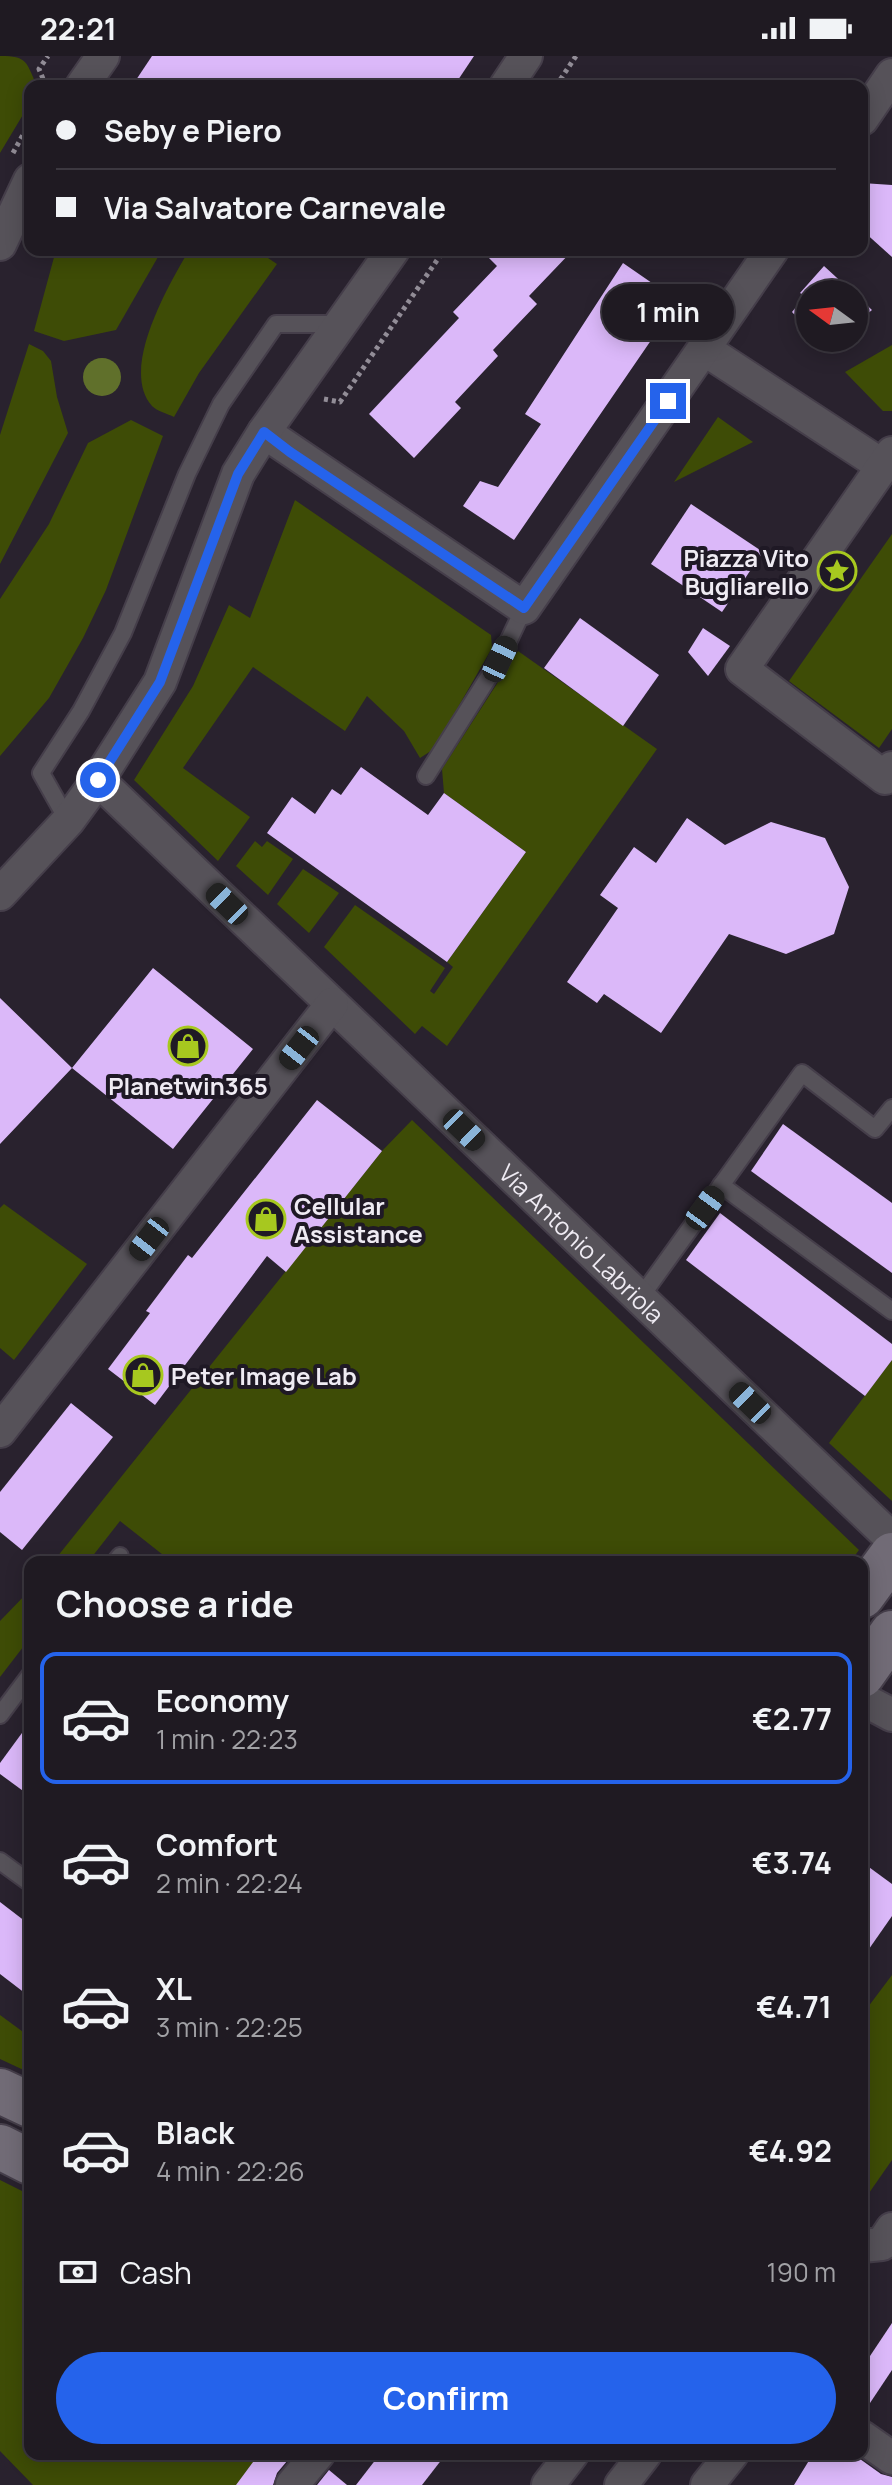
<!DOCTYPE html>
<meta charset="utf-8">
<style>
:root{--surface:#1f1a22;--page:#27232a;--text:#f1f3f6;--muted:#a1a1a5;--line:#3c3840;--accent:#2563eb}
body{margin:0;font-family:Manrope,sans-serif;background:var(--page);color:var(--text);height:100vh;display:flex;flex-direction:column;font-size:30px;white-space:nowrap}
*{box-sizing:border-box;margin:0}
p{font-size:26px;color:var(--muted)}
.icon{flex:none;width:44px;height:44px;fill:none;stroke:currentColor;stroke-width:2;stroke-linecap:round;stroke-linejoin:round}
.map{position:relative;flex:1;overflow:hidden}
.panel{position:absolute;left:24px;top:1500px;width:844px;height:904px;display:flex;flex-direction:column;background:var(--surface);border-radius:16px;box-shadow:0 4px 20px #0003,0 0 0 2px var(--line)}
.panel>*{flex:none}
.hud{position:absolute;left:24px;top:24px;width:844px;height:176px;border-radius:16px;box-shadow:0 4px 20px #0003,0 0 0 2px var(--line);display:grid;align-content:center;height:176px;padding:0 32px;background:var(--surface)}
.needle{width:52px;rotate:285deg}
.fabs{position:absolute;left:796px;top:224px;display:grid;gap:16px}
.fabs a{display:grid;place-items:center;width:72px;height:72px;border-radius:50%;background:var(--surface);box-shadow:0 4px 20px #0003,0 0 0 2px var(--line);font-size:40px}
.end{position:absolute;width:36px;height:36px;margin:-18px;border:10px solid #2563eb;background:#fff;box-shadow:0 0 0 4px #fff}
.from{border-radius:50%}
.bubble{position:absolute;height:56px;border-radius:28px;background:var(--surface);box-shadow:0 4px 20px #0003,0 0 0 2px var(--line);font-size:26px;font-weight:700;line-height:56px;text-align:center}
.car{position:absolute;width:24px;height:48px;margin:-24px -12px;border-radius:10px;box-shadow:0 0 6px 2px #0007;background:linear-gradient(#222 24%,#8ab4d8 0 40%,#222 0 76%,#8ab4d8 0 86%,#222 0)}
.hud b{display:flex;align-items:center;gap:28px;height:76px;font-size:30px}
.hud b+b{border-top:2px solid var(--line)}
.hud i{width:20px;height:20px;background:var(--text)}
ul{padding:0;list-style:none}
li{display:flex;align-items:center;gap:24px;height:132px;margin:0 16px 12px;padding:0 16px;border:4px solid transparent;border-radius:16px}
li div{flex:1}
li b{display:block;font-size:30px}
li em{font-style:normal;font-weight:700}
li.selected{border-color:var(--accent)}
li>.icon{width:72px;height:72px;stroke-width:1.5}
h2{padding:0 32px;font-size:36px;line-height:96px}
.pay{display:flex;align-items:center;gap:20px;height:88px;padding:0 32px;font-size:30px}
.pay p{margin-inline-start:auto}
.action{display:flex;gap:16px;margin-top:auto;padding:16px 32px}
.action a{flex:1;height:92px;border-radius:48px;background:var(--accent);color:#fff;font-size:32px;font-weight:700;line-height:92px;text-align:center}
.status{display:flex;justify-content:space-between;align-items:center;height:56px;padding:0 40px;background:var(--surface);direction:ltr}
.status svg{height:22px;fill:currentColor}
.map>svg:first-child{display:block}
.green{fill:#3e4c06}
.water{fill:#60702b}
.building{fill:#dbb8f9}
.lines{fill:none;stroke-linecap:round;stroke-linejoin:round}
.lane-casing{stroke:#453e4a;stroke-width:20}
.street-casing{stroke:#453e4a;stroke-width:36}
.secondary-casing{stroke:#453e4a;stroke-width:48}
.path{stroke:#928d97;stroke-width:5;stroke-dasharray:4 4;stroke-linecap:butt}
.lane{stroke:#565259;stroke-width:16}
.street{stroke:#565259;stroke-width:32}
.secondary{stroke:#716b76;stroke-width:44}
.route{stroke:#2563eb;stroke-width:10}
.labels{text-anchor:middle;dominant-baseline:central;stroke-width:8;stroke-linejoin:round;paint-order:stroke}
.poi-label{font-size:24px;font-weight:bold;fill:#efebf3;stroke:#1f1925;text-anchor:start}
.street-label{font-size:24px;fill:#efebf3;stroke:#1f1925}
</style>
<div class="status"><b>22:21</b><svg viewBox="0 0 49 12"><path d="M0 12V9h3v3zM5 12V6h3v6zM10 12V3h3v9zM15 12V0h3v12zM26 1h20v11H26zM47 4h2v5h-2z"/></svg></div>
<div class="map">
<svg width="892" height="2429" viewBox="0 0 892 2429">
<rect width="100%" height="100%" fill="#29222e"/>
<g class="green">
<path d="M0 0C28 0 26 6 37 30H30V47L0 97Z"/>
<polygon points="56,194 162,194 116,274 64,285 34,275"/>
<path d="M189 194H256L277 208 199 317 174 361C168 358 157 355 152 350 119 313 169 229 189 194Z"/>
<polygon points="29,288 43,295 51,305 57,341 68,377 0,508 0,379"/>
<polygon points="892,289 892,355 883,355 845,316"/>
<polygon points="718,361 753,386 674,426"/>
<polygon points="131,364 163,380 106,534 83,582 49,642 0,700 0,543 49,468 88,387"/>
<polygon points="295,444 491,579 492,592 434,693 420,702 404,675 367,640 345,675 253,611 183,712 250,761 218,805 134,724 193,630 229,549 250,562"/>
<polygon points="892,478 892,673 879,692 789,625"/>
<polygon points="518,595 657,693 447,990 422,970 415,978 324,891 355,849 445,912 430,935 434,938 453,911 447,906 526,796 444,737 442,713"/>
<polygon points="255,785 262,791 267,785 293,803 268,839 236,810"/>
<polygon points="303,813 339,837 309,877 277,848"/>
<polygon points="412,1064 859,1494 850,1506 172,1506 120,1465 88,1506 53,1506 382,1095"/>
<polygon points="4,1148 87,1208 14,1304 0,1292 0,1152"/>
<polygon points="892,1304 892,1445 829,1387"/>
<polygon points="30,1534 30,1582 0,1621 0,1565"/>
<polygon points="892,1919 892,2104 869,2137 862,2137 862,1959"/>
<polygon points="0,1959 30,1981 30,2017 0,2003"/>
<polygon points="0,2124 30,2139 30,2398 259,2398 238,2427 240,2429 33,2429 0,2395"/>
</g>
<circle class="water" cx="102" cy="321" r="19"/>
<g class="building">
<polygon points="152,0 474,0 454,30 132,30"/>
<polygon points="862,127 892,129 892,201 862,174"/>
<polygon points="481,194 573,194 529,240 537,248 493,294 498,300 455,346 461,352 414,402 369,358 459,262 453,256 497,210"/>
<polygon points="623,207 678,245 514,484 463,450 480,425 498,431 541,368 525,358"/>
<polygon points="824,210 872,254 854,269 854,238 810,238 810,275 792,256 805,240 800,237"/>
<polygon points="691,448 763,496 722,556 651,508"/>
<polygon points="580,562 659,619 623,670 544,612"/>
<polygon points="703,572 730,590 708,620 688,596"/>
<polygon points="361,711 428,759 444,737 526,796 447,906 267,777 292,741 315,758 332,733 341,739"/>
<polygon points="687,762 725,789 771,766 825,782 849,831 834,878 786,898 729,878 661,977 604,938 597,947 567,926 618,852 600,839 634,791 656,807"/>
<polygon points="153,912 253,993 173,1093 72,1012 0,1088 0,942 72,1012"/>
<polygon points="317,1044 382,1095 286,1216 267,1200 155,1349 108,1313 150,1257 146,1255 188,1199 192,1202"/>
<polygon points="783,1068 892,1147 892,1217 751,1115"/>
<polygon points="720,1157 892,1288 892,1304 865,1340 686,1204"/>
<polygon points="71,1347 113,1381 22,1494 0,1476 0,1436"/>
<polygon points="30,1666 30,1740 0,1718 0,1707"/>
<polygon points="862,1806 892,1828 892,1860 862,1903"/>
<polygon points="0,1846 30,1869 30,1941 0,1918"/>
<polygon points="892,2267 892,2314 862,2359 862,2312"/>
<polygon points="259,2398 293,2398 277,2417 273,2429 236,2429"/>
<polygon points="380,2398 446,2398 422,2429 356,2429"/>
<polygon points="813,2398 853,2398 881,2418 892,2421 892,2429 794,2429"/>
<polygon points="329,2414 347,2429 317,2429"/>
</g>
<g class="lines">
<defs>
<g id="lane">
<polyline points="426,720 500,603 524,552"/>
<polyline points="68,765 41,717 81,655 123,577 187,418 221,348 276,268 341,268"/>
<polyline points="721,1129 892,1255"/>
<polyline points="640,1242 802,1017 875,1073 892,1052"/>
<polyline points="115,1506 120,1500"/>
<polyline points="0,1659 30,1619"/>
<polyline points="0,1805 30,1827"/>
</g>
<g id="street">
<polyline points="82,30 103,0"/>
<polyline points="506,30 526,0"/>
<polyline points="862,63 892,19"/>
<polyline points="0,188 30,124"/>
<polyline points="704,293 883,410"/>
<polyline points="264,376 524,552 772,194"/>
<polyline points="892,397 742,613 885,722 892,712"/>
<path id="s1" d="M98 724 892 1483"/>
<polyline points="0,838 68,765 98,724 160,626 238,418 264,376 393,194"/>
<polyline points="0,1375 332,948"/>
<polyline points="862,1643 892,1659"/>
<polyline points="862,2190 882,2188 892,2173"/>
<polyline points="862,2381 892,2402"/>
<polyline points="292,2429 318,2398"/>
<polyline points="548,2429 572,2398"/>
<polyline points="621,2429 645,2398"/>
<polyline points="707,2429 732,2398"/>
</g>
<g id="secondary">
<polyline points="862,1540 892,1499"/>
<polyline points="862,1619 892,1577"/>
<polyline points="0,2035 30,2049"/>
<polyline points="0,2091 30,2106"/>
</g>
</defs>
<use href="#lane" class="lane-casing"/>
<use href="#street" class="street-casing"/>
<use href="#secondary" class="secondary-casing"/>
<g class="path">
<polyline points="46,30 39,13 48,0"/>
<polyline points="556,30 576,0"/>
<polyline points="13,97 30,66"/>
<polyline points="324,343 340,346 444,194"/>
</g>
<use href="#lane" class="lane"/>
<use href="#street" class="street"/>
<use href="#secondary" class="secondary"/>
</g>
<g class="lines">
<polyline class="route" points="98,724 160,626 238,418 264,376 290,396 524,552 668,345"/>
</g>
<defs>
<symbol id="sight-ring" viewBox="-11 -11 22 22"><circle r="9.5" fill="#1f1925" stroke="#a7c81f" stroke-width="1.5"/><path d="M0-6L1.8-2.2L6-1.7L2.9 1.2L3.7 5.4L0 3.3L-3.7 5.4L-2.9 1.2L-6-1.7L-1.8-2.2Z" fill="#a7c81f"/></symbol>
<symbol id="shop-ring" viewBox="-11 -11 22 22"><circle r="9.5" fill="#1f1925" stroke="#a7c81f" stroke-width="1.5"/><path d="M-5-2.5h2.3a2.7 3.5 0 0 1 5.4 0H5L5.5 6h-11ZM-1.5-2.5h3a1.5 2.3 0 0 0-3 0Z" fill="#a7c81f"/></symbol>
</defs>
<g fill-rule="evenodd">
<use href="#sight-ring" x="815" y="493" width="44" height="44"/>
<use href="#shop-ring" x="166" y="968" width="44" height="44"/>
<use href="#shop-ring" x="244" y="1141" width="44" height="44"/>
<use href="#shop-ring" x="121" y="1297" width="44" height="44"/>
</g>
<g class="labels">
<g class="poi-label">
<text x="809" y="501" text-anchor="end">Piazza Vito<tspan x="809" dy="28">Bugliarello</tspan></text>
<text x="188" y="1029" text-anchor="middle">Planetwin365</text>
<text x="294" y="1149">Cellular<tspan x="294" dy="28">Assistance</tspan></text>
<text x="171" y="1319">Peter Image Lab</text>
</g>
<g class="street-label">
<text stroke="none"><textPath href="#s1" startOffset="670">Via Antonio Labriola</textPath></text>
</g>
</g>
</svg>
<div class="fabs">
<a><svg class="needle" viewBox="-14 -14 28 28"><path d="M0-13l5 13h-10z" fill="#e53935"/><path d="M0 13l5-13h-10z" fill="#a1a1a5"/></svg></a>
</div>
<i class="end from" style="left:98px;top:724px"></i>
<i class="end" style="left:668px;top:345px"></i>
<div class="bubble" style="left:602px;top:228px;width:132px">1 min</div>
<i class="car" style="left:500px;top:603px;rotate:25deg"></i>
<i class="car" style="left:227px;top:848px;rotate:314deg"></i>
<i class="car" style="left:299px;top:992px;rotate:218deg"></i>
<i class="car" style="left:464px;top:1074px;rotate:134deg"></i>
<i class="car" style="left:705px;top:1152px;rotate:36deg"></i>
<i class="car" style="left:149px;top:1183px;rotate:218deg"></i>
<i class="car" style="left:750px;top:1347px;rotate:314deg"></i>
<div class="hud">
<b><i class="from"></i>Seby e Piero</b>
<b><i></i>Via Salvatore Carnevale</b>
</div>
<section class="panel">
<h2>Choose a ride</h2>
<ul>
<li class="selected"><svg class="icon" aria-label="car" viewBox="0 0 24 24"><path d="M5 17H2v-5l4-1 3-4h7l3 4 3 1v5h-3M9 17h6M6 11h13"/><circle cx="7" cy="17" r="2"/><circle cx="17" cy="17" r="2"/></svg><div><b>Economy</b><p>1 min · 22:23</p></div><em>€2.77</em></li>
<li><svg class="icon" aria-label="car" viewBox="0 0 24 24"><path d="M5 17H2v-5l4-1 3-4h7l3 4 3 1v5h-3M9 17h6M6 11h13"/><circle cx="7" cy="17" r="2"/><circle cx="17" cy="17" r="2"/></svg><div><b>Comfort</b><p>2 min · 22:24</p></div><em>€3.74</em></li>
<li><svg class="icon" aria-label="car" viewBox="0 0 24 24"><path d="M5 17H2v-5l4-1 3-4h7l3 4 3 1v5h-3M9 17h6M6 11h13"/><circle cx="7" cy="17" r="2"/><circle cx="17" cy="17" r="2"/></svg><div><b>XL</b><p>3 min · 22:25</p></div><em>€4.71</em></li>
<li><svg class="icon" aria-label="car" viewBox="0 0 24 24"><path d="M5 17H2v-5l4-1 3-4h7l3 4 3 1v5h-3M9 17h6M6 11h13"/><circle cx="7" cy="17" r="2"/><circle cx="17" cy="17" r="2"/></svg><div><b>Black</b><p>4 min · 22:26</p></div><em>€4.92</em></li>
</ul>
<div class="pay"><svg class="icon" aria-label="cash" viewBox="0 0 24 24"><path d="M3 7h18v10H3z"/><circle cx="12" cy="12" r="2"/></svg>Cash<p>190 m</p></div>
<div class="action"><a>Confirm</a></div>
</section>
</div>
